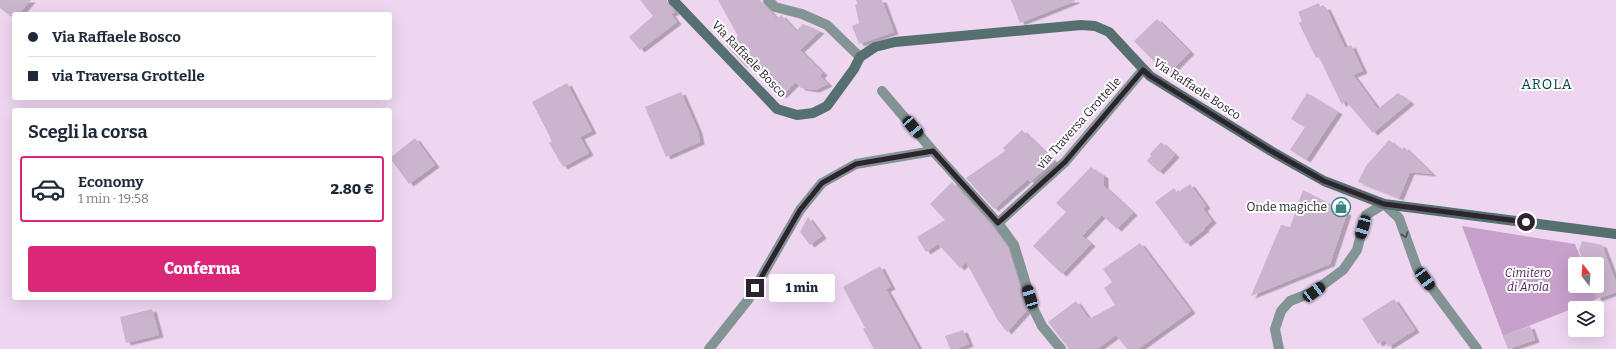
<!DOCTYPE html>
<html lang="it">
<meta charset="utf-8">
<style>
:root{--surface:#fff;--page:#f2f2f3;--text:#1f2937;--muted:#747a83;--line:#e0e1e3;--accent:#db2777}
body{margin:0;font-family:Bitter,serif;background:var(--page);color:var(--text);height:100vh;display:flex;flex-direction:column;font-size:15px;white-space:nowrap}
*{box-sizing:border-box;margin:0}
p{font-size:13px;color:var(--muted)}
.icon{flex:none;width:22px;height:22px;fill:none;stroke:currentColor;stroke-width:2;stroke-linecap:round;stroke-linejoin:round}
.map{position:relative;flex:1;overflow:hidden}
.side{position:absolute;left:12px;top:108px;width:380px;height:192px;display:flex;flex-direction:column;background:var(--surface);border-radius:4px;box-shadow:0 4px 16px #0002}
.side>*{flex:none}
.banner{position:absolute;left:12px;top:12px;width:380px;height:88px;border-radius:4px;box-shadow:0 4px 16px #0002;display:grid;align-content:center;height:88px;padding:0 16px;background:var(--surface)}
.needle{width:26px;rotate:343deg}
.controls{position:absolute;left:1568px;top:257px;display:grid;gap:8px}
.controls a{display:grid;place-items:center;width:36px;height:36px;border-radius:4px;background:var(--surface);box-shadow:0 4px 16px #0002;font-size:20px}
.end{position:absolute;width:18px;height:18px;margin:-9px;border:5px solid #2d242e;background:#fff;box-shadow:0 0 0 2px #fff}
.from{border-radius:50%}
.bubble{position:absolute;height:28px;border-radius:4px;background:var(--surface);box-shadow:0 4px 16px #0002;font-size:13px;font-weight:800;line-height:28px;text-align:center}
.car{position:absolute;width:12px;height:24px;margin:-12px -6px;border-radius:5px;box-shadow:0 0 3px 1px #0007;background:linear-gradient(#222 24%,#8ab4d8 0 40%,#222 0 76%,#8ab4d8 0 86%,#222 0)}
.banner b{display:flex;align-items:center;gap:14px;height:38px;font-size:15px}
.banner b+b{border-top:1px solid var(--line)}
.banner i{width:10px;height:10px;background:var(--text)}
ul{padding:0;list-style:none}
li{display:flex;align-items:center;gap:12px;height:66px;margin:0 8px 6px;padding:0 8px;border:2px solid var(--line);border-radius:4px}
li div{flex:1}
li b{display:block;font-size:15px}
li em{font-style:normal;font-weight:800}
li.on{border-color:var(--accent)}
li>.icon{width:36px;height:36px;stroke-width:1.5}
h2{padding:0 16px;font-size:18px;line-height:48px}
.primary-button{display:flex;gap:8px;margin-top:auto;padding:8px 16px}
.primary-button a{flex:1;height:46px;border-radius:4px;background:var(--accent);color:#fff;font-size:16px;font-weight:800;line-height:46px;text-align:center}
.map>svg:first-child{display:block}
.green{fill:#c7a0cb}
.building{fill:#cbb4cd;filter:url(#shadow)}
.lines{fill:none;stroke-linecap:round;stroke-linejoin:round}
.street{stroke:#839494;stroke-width:10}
.secondary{stroke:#567070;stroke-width:10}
.oneway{stroke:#4b4b52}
.route{stroke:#2d242e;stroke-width:5}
.labels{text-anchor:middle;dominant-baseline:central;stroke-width:4;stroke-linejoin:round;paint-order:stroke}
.street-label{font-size:12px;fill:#2d242e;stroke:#fff}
.poi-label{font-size:12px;fill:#2d242e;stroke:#fff;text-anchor:end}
.park-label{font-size:12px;font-style:italic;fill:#55185d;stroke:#fff}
.quarter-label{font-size:14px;letter-spacing:1px;fill:#004545;stroke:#fff}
</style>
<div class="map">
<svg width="1616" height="349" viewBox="0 0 1616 349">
<defs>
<filter id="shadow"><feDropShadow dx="4.5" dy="2.5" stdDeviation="0" flood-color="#0004"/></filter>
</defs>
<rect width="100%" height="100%" fill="#eed6f1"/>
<polygon class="green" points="1462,226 1575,244 1583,264 1575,264 1575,286 1592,286 1597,299 1503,336"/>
<g class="building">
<polygon points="0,0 31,0 19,14 14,14 14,19 0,8"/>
<polygon points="640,0 667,0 668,4 675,12 671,14 677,22 640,50 629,37 653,16"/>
<polygon points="718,0 760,0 777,19 781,15 796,31 803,24 820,31 800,50 823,73 820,76 828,84 815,90 801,88 796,82 782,96 751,64 747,68 727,46 738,36"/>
<polygon points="856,0 882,0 894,32 859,44 852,26 859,23 855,5 858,4"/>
<polygon points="1011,0 1075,0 1075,1 1020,23"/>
<polygon points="1319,3 1321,8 1326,7 1345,48 1351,45 1363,71 1353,75 1378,109 1398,93 1410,102 1373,133 1345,100 1342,105 1319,57 1316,58 1299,23 1302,21 1298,12"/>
<polygon points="1157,19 1190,52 1167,75 1134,41"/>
<polygon points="567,83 592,131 580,137 589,153 563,167 549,143 552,141 532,102"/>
<polygon points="681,92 698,131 700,142 666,157 645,107"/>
<polygon points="1307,93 1338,112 1306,160 1290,150 1305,127 1291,119"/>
<polygon points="1022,130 1054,161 1030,182 1028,179 994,209 966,178 1005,151 1003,148"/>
<polygon points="415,138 435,165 409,184 390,158"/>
<polygon points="1389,140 1401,150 1404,147 1432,174 1410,172 1399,198 1358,182 1366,166"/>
<polygon points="1161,142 1175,155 1159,172 1147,161 1151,156 1150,154"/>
<polygon points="1091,167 1104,176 1104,186 1133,213 1117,229 1102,215 1082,236 1091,244 1062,274 1033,246 1066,212 1056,203"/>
<polygon points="952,182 993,227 1008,248 1022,293 1022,299 1027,310 1007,332 997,319 966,262 960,268 938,244 926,252 917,237 945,220 930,204"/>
<polygon points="1190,184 1206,206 1203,209 1212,221 1204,228 1205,229 1186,244 1155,202 1174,188 1177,193"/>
<polygon points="1303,190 1347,213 1330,264 1251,296 1281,225 1290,227"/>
<polygon points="808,217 822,236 810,245 800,232"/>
<polygon points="1582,241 1602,245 1616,282 1616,292 1597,299 1592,286 1597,286 1597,264 1584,264 1579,250"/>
<polygon points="1140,243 1191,311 1138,349 1127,349 1116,335 1097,349 1069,349 1048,322 1076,301 1089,319 1115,305 1104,288 1112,282 1103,269"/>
<polygon points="880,266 891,287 886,289 919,349 874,349 863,329 865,328 843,287"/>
<polygon points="1394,299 1415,330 1388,347 1385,340 1378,344 1362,319"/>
<polygon points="152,309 159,335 126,343 120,317"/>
<polygon points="1530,326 1535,340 1508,349 1503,336"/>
<polygon points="963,330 969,344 956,349 950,349 945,336"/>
</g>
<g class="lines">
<g class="street">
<polyline points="768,0 775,7 802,14 827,25 860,57"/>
<polyline points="882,91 933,151 998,223 1014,245 1034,310 1042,326 1061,349"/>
<polyline points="998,223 1065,162 1143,70"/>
<polyline points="709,349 748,300 800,210 822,183 856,164 933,151"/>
<polyline points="1279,349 1275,329 1281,311 1290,301 1313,292 1343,270 1357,250 1366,215 1384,204 1399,218 1417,268 1477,349"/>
</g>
<polyline class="secondary" points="673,0 777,109 797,115 813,113 827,106 854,69 860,57 875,47 895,42 1081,25 1095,26 1109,32 1150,76 1271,151 1324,181 1384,204 1616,234"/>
</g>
<defs><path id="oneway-chevron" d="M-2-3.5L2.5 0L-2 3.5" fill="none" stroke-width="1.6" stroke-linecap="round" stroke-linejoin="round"/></defs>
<use class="oneway" href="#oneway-chevron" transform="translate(1405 235) rotate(71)"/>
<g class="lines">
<polyline class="route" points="755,288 800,210 822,183 856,164 933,151 998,223 1065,162 1143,70 1150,76 1271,151 1324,181 1384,204 1526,222"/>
</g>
<defs>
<symbol id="shop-ring" viewBox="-11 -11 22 22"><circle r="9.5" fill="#fff" stroke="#3a8282" stroke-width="1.5"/><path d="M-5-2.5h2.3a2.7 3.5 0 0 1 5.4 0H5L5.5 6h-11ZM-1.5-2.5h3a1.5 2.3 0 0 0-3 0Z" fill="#3a8282"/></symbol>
</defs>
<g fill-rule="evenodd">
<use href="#shop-ring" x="1330" y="196" width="22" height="22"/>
</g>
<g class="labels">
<g class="street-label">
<text transform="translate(749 59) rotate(46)">Via Raffaele Bosco</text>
<text transform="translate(1197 89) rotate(33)">Via Raffaele Bosco</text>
<text transform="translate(1079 123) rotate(-48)">via Traversa Grottelle</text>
</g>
<g class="poi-label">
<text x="1327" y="207">Onde magiche</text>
</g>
<g class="park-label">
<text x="1528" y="273">Cimitero<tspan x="1528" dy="14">di Arola</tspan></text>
</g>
<g class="quarter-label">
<text x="1547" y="84">AROLA</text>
</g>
</g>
</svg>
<div class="controls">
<a><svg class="needle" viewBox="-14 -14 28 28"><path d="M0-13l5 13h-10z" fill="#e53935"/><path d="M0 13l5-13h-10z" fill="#747a83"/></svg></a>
<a><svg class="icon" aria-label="layers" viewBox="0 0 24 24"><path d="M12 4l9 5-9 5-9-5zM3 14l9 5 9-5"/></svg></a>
</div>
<i class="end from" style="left:1526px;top:222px"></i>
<i class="end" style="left:755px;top:288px"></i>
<div class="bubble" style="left:769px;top:274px;width:66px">1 min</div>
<i class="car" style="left:913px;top:127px;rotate:140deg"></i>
<i class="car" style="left:1363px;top:227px;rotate:196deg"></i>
<i class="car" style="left:1425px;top:279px;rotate:144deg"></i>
<i class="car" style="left:1314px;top:292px;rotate:53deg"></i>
<i class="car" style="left:1030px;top:297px;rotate:343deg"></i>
<div class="banner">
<b><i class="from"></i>Via Raffaele Bosco</b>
<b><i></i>via Traversa Grottelle</b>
</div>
<section class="side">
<h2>Scegli la corsa</h2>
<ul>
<li class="on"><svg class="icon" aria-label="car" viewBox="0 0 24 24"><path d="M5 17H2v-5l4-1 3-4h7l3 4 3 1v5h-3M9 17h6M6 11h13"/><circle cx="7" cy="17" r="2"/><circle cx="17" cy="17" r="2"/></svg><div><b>Economy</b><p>1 min · 19:58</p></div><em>2.80 €</em></li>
</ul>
<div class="primary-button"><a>Conferma</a></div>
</section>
</div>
